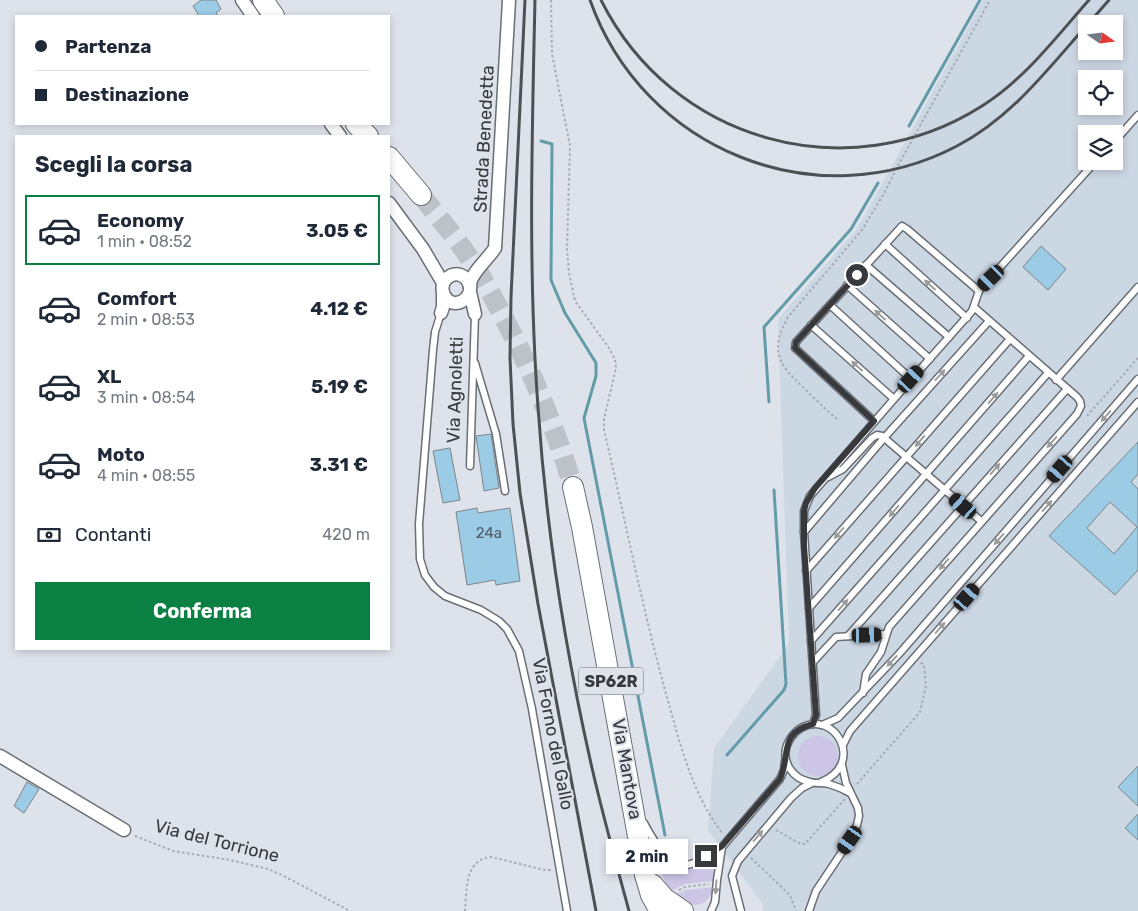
<!DOCTYPE html>
<html lang="it">
<meta charset="utf-8">
<style>
:root{--surface:#fff;--page:#f2f2f3;--text:#1f2937;--muted:#747a83;--line:#e0e1e3;--accent:#0b8043}
body{margin:0;font-family:Rubik,sans-serif;background:var(--page);color:var(--text);height:100vh;display:flex;flex-direction:column;font-size:19px;white-space:nowrap}
*{box-sizing:border-box;margin:0}
p{font-size:16px;color:var(--muted)}
.icon{flex:none;width:28px;height:28px;fill:none;stroke:currentColor;stroke-width:2;stroke-linecap:round;stroke-linejoin:round}
.map{position:relative;flex:1;overflow:hidden}
.sheet{position:absolute;left:15px;top:135px;width:375px;height:515px;display:flex;flex-direction:column;background:var(--surface);border-radius:0px;box-shadow:0 2px 8px #0003}
.sheet>*{flex:none}
.hud{position:absolute;left:15px;top:15px;width:375px;height:110px;border-radius:0px;box-shadow:0 2px 8px #0003;display:grid;align-content:center;height:110px;padding:0 20px;background:var(--surface)}
.needle{width:32px;rotate:104deg}
.fabs{position:absolute;left:1078px;top:15px;display:grid;gap:10px}
.fabs a{display:grid;place-items:center;width:45px;height:45px;border-radius:0px;background:var(--surface);box-shadow:0 2px 8px #0003;font-size:25px}
.end{position:absolute;width:22px;height:22px;margin:-11px;border:6px solid #37393c;background:#fff;box-shadow:0 0 0 2px #fff}
.from{border-radius:50%}
.bubble{position:absolute;height:35px;border-radius:0px;background:var(--surface);box-shadow:0 2px 8px #0003;font-size:16px;font-weight:700;line-height:35px;text-align:center}
.car{position:absolute;width:15px;height:30px;margin:-15px -8px;border-radius:6px;box-shadow:0 0 4px 1px #0007;background:linear-gradient(#222 24%,#8ab4d8 0 40%,#222 0 76%,#8ab4d8 0 86%,#222 0)}
.hud b{display:flex;align-items:center;gap:18px;height:48px;font-size:19px}
.hud b+b{border-top:1px solid var(--line)}
.hud i{width:12px;height:12px;background:var(--text)}
ul{padding:0;list-style:none}
li{display:flex;align-items:center;gap:15px;height:70px;margin:0 10px 8px;padding:0 10px;border:2px solid transparent;border-radius:0px}
li div{flex:1}
li b{display:block;font-size:19px}
li em{font-style:normal;font-weight:700}
li.on{border-color:var(--accent)}
li>.icon{width:45px;height:45px;stroke-width:1.5}
h2{padding:0 20px;font-size:22px;line-height:60px}
.pay{display:flex;align-items:center;gap:12px;height:55px;padding:0 20px;font-size:19px}
.pay p{margin-inline-start:auto}
.cta{display:flex;gap:10px;margin-top:auto;padding:10px 20px}
.cta a{flex:1;height:58px;border-radius:0px;background:var(--accent);color:#fff;font-size:20px;font-weight:700;line-height:58px;text-align:center}
.map>svg:first-child{display:block}
.built{fill:#ccd7e4;fill-rule:evenodd}
.green{fill:#ccc5e5}
.lines{fill:none;stroke-linecap:round;stroke-linejoin:round}
.stream{stroke:#639ca8;stroke-width:3}
.building{fill:#9bcbe5;stroke:#7d8589;fill-rule:evenodd}
.primary-tunnel{stroke:#bdc1c8;stroke-width:20;stroke-dasharray:20 10;stroke-linecap:butt}
.lane-casing{stroke:#6a6f75;stroke-width:9}
.street-casing{stroke:#6a6f75;stroke-width:15}
.primary-casing{stroke:#6a6f75;stroke-width:22}
.path{stroke:#a7abb1;stroke-width:2;stroke-dasharray:2.5 2.5;stroke-linecap:butt}
.lane{stroke:#fff;stroke-width:6}
.street{stroke:#fff;stroke-width:12}
.primary{stroke:#fff;stroke-width:20}
.rail{stroke:#4e5154;stroke-width:3}
.oneway{fill:#9b9c9e}
.route{stroke:#37393c;stroke-width:6}
.labels{text-anchor:middle;dominant-baseline:central;stroke-width:4;stroke-linejoin:round;paint-order:stroke}
.number-label{font-size:15px;fill:#505e66}
.shield{fill:#dee3eb;stroke:#696c70;stroke-width:1}
.shield-label{font-size:16px;font-weight:bold;fill:#37393c}
.street-label{font-size:18px;fill:#37393c;stroke:#dee3eb}
</style>
<div class="map">
<svg width="1138" height="911" viewBox="0 0 1138 911">
<rect width="100%" height="100%" fill="#dee3eb"/>
<path class="built" d="M983 0H1138V911H763L762 903 708 830 714 748 789 644 778 319 857 229ZM1086 24H1114V51H1086ZM1086 79H1114V106H1086ZM1086 134H1114V161H1086Z"/>
<g class="green">
<circle cx="818" cy="756" r="20"/>
<path d="M655 849C676 874 697 870 719 850 715 861 712 870 714 881L685 884 669 892 659 867Z"/>
<path d="M714 887C706 911 692 907 672 896L686 890Z"/>
</g>
<g class="lines">
<g class="stream">
<polyline points="909,126 980,0"/>
<polyline points="541,141 552,144 551,280 565,313 596,363 596,376 584,418 665,835"/>
<polyline points="769,402 764,327 851,229 878,183"/>
<polyline points="727,755 784,690 786,684 774,490"/>
</g>
</g>
<g class="building">
<polygon points="201,0 216,0 221,9 216,13 218,16 199,16 193,6"/>
<polygon points="1041,246 1066,269 1048,290 1023,267"/>
<polygon points="491,434 499,488 484,491 476,436"/>
<path d="M1138 442V474L1131 482 1138 489V570L1115 595 1049 536ZM1110 502 1137 527 1114 554 1087 528Z"/>
<polygon points="450,448 460,500 443,503 433,451"/>
<polygon points="477,508 478,513 510,508 520,581 496,585 495,580 467,585 456,512"/>
<polygon points="1138,766 1138,806 1118,787"/>
<polygon points="27,782 39,789 24,813 14,806"/>
<polygon points="1138,814 1138,840 1125,828"/>
</g>
<g class="lines">
<path class="primary-tunnel" d="M421 195C439 218 459 241 474 265 515 332 551 412 573 487"/>
<defs>
<g id="lane">
<polyline points="1114,142 1138,115"/>
<polyline points="885,244 967,318"/>
<polyline points="866,265 949,337"/>
<polyline points="847,285 930,359"/>
<polyline points="830,305 911,379"/>
<polyline points="441,313 435,332 433,350 419,524 420,559 425,575 434,587 445,596 481,610 499,621 507,629 519,651 532,709 567,911"/>
<polyline points="811,325 894,399"/>
<polyline points="475,363 496,434 505,491"/>
<polyline points="1056,380 1138,287"/>
<polyline points="874,421 795,348 796,342 902,226 907,229 979,291"/>
<polyline points="470,466 475,314"/>
<polyline points="828,477 843,469 872,438 877,435 882,436 981,521"/>
<polyline points="804,532 884,438 989,321"/>
<polyline points="806,571 1010,339"/>
<polyline points="809,608 1029,356"/>
<polyline points="848,636 1067,389"/>
<polyline points="811,641 1048,373"/>
<polyline points="813,662 836,637 886,634"/>
<polyline points="863,693 866,674 881,652 889,627 1077,414 1081,406 1080,401 1077,397 975,308"/>
<polyline points="813,724 816,715 804,532 804,511 810,496 894,399 972,311 979,291 983,286 1096,161"/>
<polyline points="822,725 838,718 899,654 1138,379"/>
<polyline points="843,745 850,731 1138,402"/>
<path d="M821 782C866 764 835 709 801 728 794 732 790 738 787 745 781 762 793 779 810 782 816 784 822 782 829 784 836 786 843 789 850 793"/>
<path d="M644 823C652 838 669 870 691 864 700 862 714 851 722 847"/>
<polyline points="711,911 715,902 717,880 722,847 780,779 784,770 785,761"/>
<polyline points="741,911 732,876 738,861 791,798 802,788 812,783"/>
<polyline points="809,911 816,891 850,840 857,825 859,816 858,808 846,783 842,765"/>
</g>
<g id="street">
<polyline points="242,0 253,16"/>
<polyline points="331,124 340,136"/>
<polyline points="389,203 423,249 443,283"/>
<path d="M470 287C467 274 455 270 445 280 436 294 453 312 466 298 472 293 469 286 471 280 476 268 488 259 495 248L509 0"/>
<polyline points="470,292 475,314"/>
<polyline points="441,313 443,307 443,295"/>
<polyline points="0,756 124,830"/>
</g>
<g id="primary">
<polyline points="263,0 274,16"/>
<polyline points="356,124 368,136"/>
<polyline points="389,157 421,195"/>
<polyline points="573,487 582,527 645,875 651,895 660,911"/>
<polyline points="653,885 664,898 683,911"/>
</g>
</defs>
<use href="#lane" class="lane-casing"/>
<use href="#street" class="street-casing"/>
<use href="#primary" class="primary-casing"/>
<g class="path">
<path d="M551 0 552 54 570 146 567 249 569 273 575 301 609 348 615 359 616 368 604 419V430C626 523 644 617 670 708 682 751 695 799 723 834"/>
<polyline points="1087,416 1138,358"/>
<path d="M837 419C825 409 814 398 803 387 777 363 770 351 788 317L862 230 886 190 896 169 990 0"/>
<polyline points="857,784 920,712 926,686 924,665 920,662"/>
<polyline points="776,830 799,843 805,844 845,799"/>
<polyline points="135,836 173,851 230,860 268,869 282,875 350,911"/>
<polyline points="751,858 790,895 796,911"/>
<polyline points="679,890 685,887 709,884"/>
<path d="M465 911C467 890 464 860 491 857L545 870H552"/>
</g>
<use href="#lane" class="lane"/>
<use href="#street" class="street"/>
<use href="#primary" class="primary"/>
<g class="rail">
<polyline points="525,0 511,297 510,358 513,424 520,493 538,604 596,911"/>
<path d="M535 0C532 136 528 271 538 407 546 528 565 649 592 768 603 816 616 863 629 911"/>
<path d="M590 0C643 150 816 220 957 146 1011 118 1047 70 1086 26"/>
<path d="M601 0C672 142 848 191 982 106 1025 79 1056 37 1089 0"/>
<polyline points="1088,24 1109,0"/>
</g>
</g>
<defs><path id="oneway-solid" d="M-6-.8H1V-3.2L6.5 0L1 3.2V.8H-6Z" transform="scale(1.25)"/></defs>
<g class="oneway">
<use href="#oneway-solid" transform="translate(930 285) rotate(-138)"/>
<use href="#oneway-solid" transform="translate(880 315) rotate(-138)"/>
<use href="#oneway-solid" transform="translate(857 366) rotate(-138)"/>
<use href="#oneway-solid" transform="translate(940 375) rotate(-48)"/>
<use href="#oneway-solid" transform="translate(993 398) rotate(-49)"/>
<use href="#oneway-solid" transform="translate(1106 416) rotate(131)"/>
<use href="#oneway-solid" transform="translate(920 441) rotate(131)"/>
<use href="#oneway-solid" transform="translate(1052 442) rotate(131)"/>
<use href="#oneway-solid" transform="translate(995 469) rotate(-49)"/>
<use href="#oneway-solid" transform="translate(1047 506) rotate(-49)"/>
<use href="#oneway-solid" transform="translate(894 511) rotate(131)"/>
<use href="#oneway-solid" transform="translate(839 533) rotate(131)"/>
<use href="#oneway-solid" transform="translate(999 539) rotate(131)"/>
<use href="#oneway-solid" transform="translate(944 564) rotate(131)"/>
<use href="#oneway-solid" transform="translate(843 605) rotate(-49)"/>
<use href="#oneway-solid" transform="translate(940 628) rotate(-49)"/>
<use href="#oneway-solid" transform="translate(892 661) rotate(133)"/>
<use href="#oneway-solid" transform="translate(758 836) rotate(-49)"/>
<use href="#oneway-solid" transform="translate(716 887) rotate(94)"/>
</g>
<g class="lines">
<path class="route" d="M706 856 722 846 780 779C791 755 778 733 813 724L816 715 804 546V511L806 503 815 488 874 421 795 348 796 342 857 275"/>
</g>
<g class="labels">
<g class="number-label">
<text x="489" y="533">24a</text>
</g>
<rect class="shield" x="578.5" y="667.5" width="65" height="27" rx="4"/>
<g class="shield-label">
<text x="611" y="681">SP62R</text>
</g>
<g class="street-label">
<text transform="translate(484 139) rotate(-87)">Strada Benedetta</text>
<text transform="translate(455 390) rotate(-88)">Via Agnoletti</text>
<text transform="translate(553 734) rotate(79)">Via Forno del Gallo</text>
<text transform="translate(627 769) rotate(80)">Via Mantova</text>
<text transform="translate(217 841) rotate(14)">Via del Torrione</text>
</g>
</g>
</svg>
<div class="fabs">
<a><svg class="needle" viewBox="-14 -14 28 28"><path d="M0-13l5 13h-10z" fill="#e53935"/><path d="M0 13l5-13h-10z" fill="#747a83"/></svg></a>
<a><svg class="icon" aria-label="locate" viewBox="0 0 24 24"><circle cx="12" cy="12" r="6"/><path d="M12 2v4M12 18v4M2 12h4M18 12h4"/></svg></a>
<a><svg class="icon" aria-label="layers" viewBox="0 0 24 24"><path d="M12 4l9 5-9 5-9-5zM3 14l9 5 9-5"/></svg></a>
</div>
<i class="end from" style="left:857px;top:275px"></i>
<i class="end" style="left:706px;top:856px"></i>
<div class="bubble" style="left:606px;top:839px;width:82px">2 min</div>
<i class="car" style="left:991px;top:278px;rotate:226deg"></i>
<i class="car" style="left:911px;top:379px;rotate:42deg"></i>
<i class="car" style="left:1060px;top:469px;rotate:221deg"></i>
<i class="car" style="left:963px;top:506px;rotate:311deg"></i>
<i class="car" style="left:967px;top:597px;rotate:41deg"></i>
<i class="car" style="left:867px;top:635px;rotate:88deg"></i>
<i class="car" style="left:850px;top:840px;rotate:215deg"></i>
<div class="hud">
<b><i class="from"></i>Partenza</b>
<b><i></i>Destinazione</b>
</div>
<section class="sheet">
<h2>Scegli la corsa</h2>
<ul>
<li class="on"><svg class="icon" aria-label="car" viewBox="0 0 24 24"><path d="M5 17H2v-5l4-1 3-4h7l3 4 3 1v5h-3M9 17h6M6 11h13"/><circle cx="7" cy="17" r="2"/><circle cx="17" cy="17" r="2"/></svg><div><b>Economy</b><p>1 min · 08:52</p></div><em>3.05 €</em></li>
<li><svg class="icon" aria-label="car" viewBox="0 0 24 24"><path d="M5 17H2v-5l4-1 3-4h7l3 4 3 1v5h-3M9 17h6M6 11h13"/><circle cx="7" cy="17" r="2"/><circle cx="17" cy="17" r="2"/></svg><div><b>Comfort</b><p>2 min · 08:53</p></div><em>4.12 €</em></li>
<li><svg class="icon" aria-label="car" viewBox="0 0 24 24"><path d="M5 17H2v-5l4-1 3-4h7l3 4 3 1v5h-3M9 17h6M6 11h13"/><circle cx="7" cy="17" r="2"/><circle cx="17" cy="17" r="2"/></svg><div><b>XL</b><p>3 min · 08:54</p></div><em>5.19 €</em></li>
<li><svg class="icon" aria-label="car" viewBox="0 0 24 24"><path d="M5 17H2v-5l4-1 3-4h7l3 4 3 1v5h-3M9 17h6M6 11h13"/><circle cx="7" cy="17" r="2"/><circle cx="17" cy="17" r="2"/></svg><div><b>Moto</b><p>4 min · 08:55</p></div><em>3.31 €</em></li>
</ul>
<div class="pay"><svg class="icon" aria-label="cash" viewBox="0 0 24 24"><path d="M3 7h18v10H3z"/><circle cx="12" cy="12" r="2"/></svg>Contanti<p>420 m</p></div>
<div class="cta"><a>Conferma</a></div>
</section>
</div>
